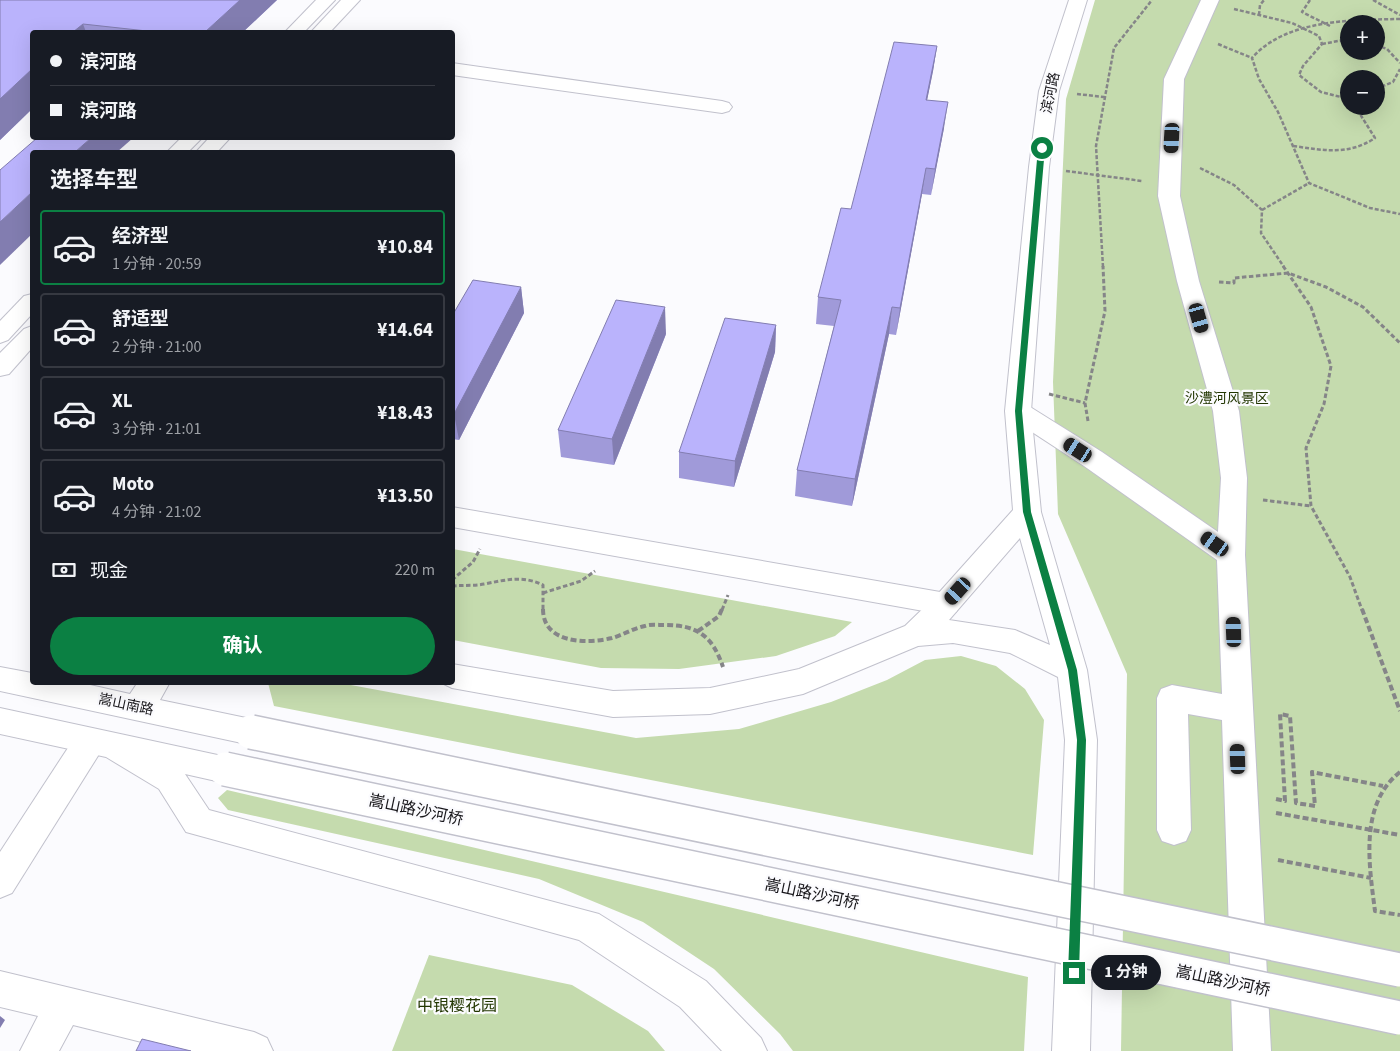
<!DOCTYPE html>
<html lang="zh">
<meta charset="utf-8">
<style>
:root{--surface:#171b24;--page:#242831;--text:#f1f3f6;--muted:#9ea1a6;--line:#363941;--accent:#0b8043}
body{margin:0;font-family:"Source Sans 3","Noto Sans SC",sans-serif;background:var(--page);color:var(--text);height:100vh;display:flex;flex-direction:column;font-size:19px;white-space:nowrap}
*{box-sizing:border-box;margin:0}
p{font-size:16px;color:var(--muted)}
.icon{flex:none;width:28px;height:28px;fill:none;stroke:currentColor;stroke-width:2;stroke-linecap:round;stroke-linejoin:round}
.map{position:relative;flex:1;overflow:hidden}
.drawer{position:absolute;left:30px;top:150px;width:425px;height:535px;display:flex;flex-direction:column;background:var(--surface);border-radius:5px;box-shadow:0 5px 20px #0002}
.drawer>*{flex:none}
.banner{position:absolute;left:30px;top:30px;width:425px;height:110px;border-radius:5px;box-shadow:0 5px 20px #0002;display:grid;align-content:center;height:110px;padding:0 20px;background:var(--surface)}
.fabs{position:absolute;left:1340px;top:15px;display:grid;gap:10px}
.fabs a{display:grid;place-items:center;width:45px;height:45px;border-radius:50%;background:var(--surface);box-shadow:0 5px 20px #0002;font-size:25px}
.end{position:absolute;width:22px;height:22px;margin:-11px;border:6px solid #0b8043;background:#fff;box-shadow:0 0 0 2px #fff}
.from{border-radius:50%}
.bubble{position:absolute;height:35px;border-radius:18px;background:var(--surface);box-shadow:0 5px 20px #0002;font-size:16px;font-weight:700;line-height:35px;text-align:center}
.car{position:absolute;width:15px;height:30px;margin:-15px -8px;border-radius:6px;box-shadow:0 0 4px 1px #0007;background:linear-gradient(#222 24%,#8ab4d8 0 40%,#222 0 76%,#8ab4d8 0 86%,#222 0)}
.banner b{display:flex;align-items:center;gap:18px;height:48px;font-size:19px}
.banner b+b{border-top:1px solid var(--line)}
.banner i{width:12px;height:12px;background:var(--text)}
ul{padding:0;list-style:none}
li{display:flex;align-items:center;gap:15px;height:75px;margin:0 10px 8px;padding:0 10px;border:2px solid var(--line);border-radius:5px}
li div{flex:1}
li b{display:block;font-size:19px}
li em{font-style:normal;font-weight:700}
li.on{border-color:var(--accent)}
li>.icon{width:45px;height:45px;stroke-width:1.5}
h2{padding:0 20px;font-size:22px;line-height:60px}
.pay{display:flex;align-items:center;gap:12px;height:55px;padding:0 20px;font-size:19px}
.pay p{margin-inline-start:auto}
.primary-button{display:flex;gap:10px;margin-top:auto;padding:10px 20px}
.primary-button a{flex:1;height:58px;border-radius:30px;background:var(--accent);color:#fff;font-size:20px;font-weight:700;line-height:58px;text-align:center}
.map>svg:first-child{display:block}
.green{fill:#c5dbae;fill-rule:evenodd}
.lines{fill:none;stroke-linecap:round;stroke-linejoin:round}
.street-casing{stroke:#c1c1cc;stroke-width:2}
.secondary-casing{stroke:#c1c1cc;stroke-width:2}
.path-far2{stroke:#858588;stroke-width:2.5;stroke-dasharray:4 2;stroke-linecap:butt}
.path-far1{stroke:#858588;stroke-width:3;stroke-dasharray:4.5 2.5;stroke-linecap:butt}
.path{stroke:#858588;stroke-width:4;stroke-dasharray:6 3;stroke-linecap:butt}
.street{fill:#fff;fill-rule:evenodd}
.secondary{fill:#fff;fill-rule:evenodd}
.secondary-bridge-casing{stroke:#c1c1cc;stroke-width:36;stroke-linecap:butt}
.secondary-bridge{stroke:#fff;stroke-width:33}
.wall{fill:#a09ad9}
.shaded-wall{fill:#827db0}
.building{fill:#bab3fc;stroke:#827db0}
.route{fill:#0b8043}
.labels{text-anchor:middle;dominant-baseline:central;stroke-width:4.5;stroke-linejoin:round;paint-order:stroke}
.street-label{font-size:14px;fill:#18171b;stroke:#fbfbfe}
.park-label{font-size:14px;fill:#223601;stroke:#fbfbfe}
.near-street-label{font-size:16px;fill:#18171b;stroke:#fbfbfe}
.near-park-label{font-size:16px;fill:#223601;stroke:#fbfbfe}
</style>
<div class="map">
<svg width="1400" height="1051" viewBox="0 0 1400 1051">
<rect width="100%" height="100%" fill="#fbfbfe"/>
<g class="green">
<path d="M1095 0H1400V1051H1121L1127 674 1058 514 1053 382 1066 99ZM1349 24H1376V51H1349ZM1349 79H1376V106H1349Z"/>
<polygon points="452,550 453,549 852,622 835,636 776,656 679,669 601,668 453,640"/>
<polygon points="961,656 996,666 1025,689 1044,720 1033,855 274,706 268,683 340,683 636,738 739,729 831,702 887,680 925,660"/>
<polygon points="227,790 1028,977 1024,1051 793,1051 780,1034 714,969 643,922 539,879 228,810 218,798"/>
<polygon points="429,955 572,985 648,1031 665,1051 392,1051"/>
</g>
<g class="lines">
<defs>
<g id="street">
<polygon points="1201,0 1219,0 1184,79 1180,196 1199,281 1239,411 1247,478 1245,555 1271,1051 1233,1051 1222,720 1188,714 1191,830 1186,841 1174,845 1162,841 1157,830 1157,698 1161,689 1172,685 1222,694 1217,560 1084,466 1009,417 1005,411 1009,405 1018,402 1027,405 1102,452 1218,532 1221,478 1213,411 1177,281 1158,196 1164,79"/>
<polygon points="452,63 722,101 729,103 732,107 729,111 722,113 452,75"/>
<polygon points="452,507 946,593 956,596 960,604 956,612 946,615 452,527"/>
<polygon points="90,728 101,731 106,741 101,751 12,893 0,898 0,852 79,731"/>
<polygon points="0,971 254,1032 267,1038 273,1051 178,1051 73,1025 59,1051 20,1051 38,1016 0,1007"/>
</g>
<g id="secondary">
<polygon points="316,0 335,0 304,32 285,32"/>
<polygon points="341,0 360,0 330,32 311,32"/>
<path d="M1069 0H1087L1059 91 1049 167 1031 411 1041 512 1087 670 1097 740 1090 1051H1052L1065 740 1058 677 1010 653 953 643 918 646 803 694 710 714 613 717 452 688 440 682H452V664L613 691 710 688 799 669 905 626 936 596 1013 510 1005 411 1029 167 1039 91ZM1020 538 1050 645 1015 630 949 620Z"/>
<polygon points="181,138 202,138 188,152 167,152"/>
<polygon points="209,138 230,138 217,152 196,152"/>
<polygon points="32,294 32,314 8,340 0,343 0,321 24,296"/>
<polygon points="32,326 32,348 9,374 0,376 0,353 24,329"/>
<polygon points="0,667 32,673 32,682 77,682 130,694 138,682 170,682 160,700 251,719 262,723 267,732 262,741 251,745 0,691"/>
<polygon points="0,708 236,759 241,769 236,779 225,783 185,774 209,810 599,914 706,981 761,1038 767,1051 722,1051 680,1007 579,940 186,832 159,789 106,757 0,734"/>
</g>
</defs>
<use href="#street" class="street-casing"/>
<use href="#secondary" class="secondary-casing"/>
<g class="path-far2">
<polyline points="1310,0 1302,12 1330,26"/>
<polyline points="1373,0 1400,15"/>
<polyline points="1234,9 1292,23 1319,36 1322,44 1303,66 1299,75 1321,92 1349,99"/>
<polyline points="1259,15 1260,5 1264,0"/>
<path d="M1400 19C1352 20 1286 19 1252 58L1259 79 1278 112 1309 183 1370 208 1400 214"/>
<polyline points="1218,44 1252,58"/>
<polyline points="1322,44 1349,39"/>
<polyline points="1376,45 1387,49 1400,63"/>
<polyline points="1376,89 1393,82 1400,69"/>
<polyline points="1077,94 1104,97"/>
<path d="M1293 146C1323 150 1348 156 1375 138L1355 106"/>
<polyline points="1200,168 1234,185 1262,210 1261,233 1284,267"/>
<polyline points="1066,171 1142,181"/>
<polyline points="1262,210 1309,183"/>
<polyline points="1103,267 1096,146 1114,48 1152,0"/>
</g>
<g class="path-far1">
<polyline points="1283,266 1311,307 1331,366 1324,404 1306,448 1311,506 1350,577 1362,610"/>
<polyline points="1219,282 1234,283 1234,278 1288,273 1326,287 1363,307 1400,343"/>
<polyline points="1049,394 1085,403"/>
<polyline points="1088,421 1085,403 1105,311 1103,266"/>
<polyline points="1263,500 1311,506"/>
<polyline points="452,580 473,562 480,549"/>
<path d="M452 586C463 585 474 586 484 584 506 580 522 575 543 585V610"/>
<polyline points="543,593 581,581 595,571"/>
<polyline points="722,610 728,595"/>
</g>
<g class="path">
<path d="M543 609C543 644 587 644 612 638 623 635 634 628 645 626 650 624 658 625 664 625 697 625 712 635 723 667"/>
<polyline points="1362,609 1400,711"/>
<polyline points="698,631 719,616 722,609"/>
<path d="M1400 772C1359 804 1369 865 1375 911L1400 915"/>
<polyline points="1276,799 1285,801 1280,714 1290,716 1296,803 1315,806 1312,772 1383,786"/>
<polyline points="1276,813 1400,835"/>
<polyline points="1278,860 1371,878"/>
</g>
<use href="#street" class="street"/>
<use href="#secondary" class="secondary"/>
<defs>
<g id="secondary-bridge">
<polyline points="251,732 1400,970"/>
<polyline points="225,769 1400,1018"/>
</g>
</defs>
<use href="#secondary-bridge" class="secondary-bridge-casing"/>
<use href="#secondary-bridge" class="secondary-bridge"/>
</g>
<g class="wall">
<polygon points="0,0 277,0 243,32 32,32 32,109 0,140"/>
<polygon points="937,46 933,71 927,100 944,128 931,195 922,194 896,335 889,334 852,506 795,496 797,470 834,326 816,324 818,297 851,209"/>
<polygon points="521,287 524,313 459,440 452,439 452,316"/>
<polygon points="776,325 775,352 734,487 679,478 679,452"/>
<polygon points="666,334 614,465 561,457 558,430"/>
</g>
<g class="shaded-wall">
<polygon points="240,0 277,0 243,32 205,32"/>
<polygon points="83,24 86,32 73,32"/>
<polygon points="937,46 933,71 922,125 926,100"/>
<polygon points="32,69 32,109 0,140 0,99"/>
<polygon points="948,102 944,128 931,195 935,169"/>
<polygon points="91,138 133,138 117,152 75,152"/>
<polygon points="926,168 922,194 896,335 900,308"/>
<polygon points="32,192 32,234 0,265 0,222"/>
<polygon points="521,287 524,313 459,440 454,414"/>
<polygon points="665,307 666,334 614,465 612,439"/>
<polygon points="892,307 889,334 852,506 855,479"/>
<polygon points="776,325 775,352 734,487 735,461"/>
<polygon points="0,1016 5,1020 0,1028"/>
</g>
<g class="building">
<polygon points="0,0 240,0 205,32 155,32 156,32 83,24 73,32 32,32 32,69 0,99"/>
<polygon points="894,42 937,46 926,100 948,102 935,169 926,168 900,308 892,307 855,479 797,470 841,300 818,297 841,208 851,209"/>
<polygon points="37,138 91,138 75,152 32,152 32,192 0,222 0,170"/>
<polygon points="473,280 521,287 454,414 452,414 452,316"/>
<polygon points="616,300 665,307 612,439 558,430"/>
<polygon points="725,318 776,325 735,461 679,452"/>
<polygon points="142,1039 191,1051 136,1051"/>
</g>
<polygon class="route" points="1042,146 1045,148 1022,411 1031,512 1077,670 1086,740 1079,973 1074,979 1068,973 1077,740 1068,670 1023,512 1015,411 1038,148"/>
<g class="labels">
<g class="street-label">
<text transform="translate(1051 93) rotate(-78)">滨河路</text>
<text transform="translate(126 705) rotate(12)">嵩山南路</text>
</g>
<g class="park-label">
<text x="1227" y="399">沙澧河风景区</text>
</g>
<g class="near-street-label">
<text transform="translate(416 810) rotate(12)">嵩山路沙河桥</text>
<text transform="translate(812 894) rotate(12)">嵩山路沙河桥</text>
<text transform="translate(1223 981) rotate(12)">嵩山路沙河桥</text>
</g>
<g class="near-park-label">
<text x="457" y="1006">中银樱花园</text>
</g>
</g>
</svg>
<div class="fabs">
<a>+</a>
<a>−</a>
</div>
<i class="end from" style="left:1042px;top:148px"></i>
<i class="end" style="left:1074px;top:973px"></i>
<div class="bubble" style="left:1091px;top:955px;width:70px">1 分钟</div>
<i class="car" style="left:1172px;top:138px;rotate:183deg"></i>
<i class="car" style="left:1199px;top:318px;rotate:164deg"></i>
<i class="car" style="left:1078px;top:450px;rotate:303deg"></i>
<i class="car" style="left:1215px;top:544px;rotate:305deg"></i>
<i class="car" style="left:958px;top:591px;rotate:222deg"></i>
<i class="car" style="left:1234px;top:632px;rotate:358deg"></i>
<i class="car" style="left:1238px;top:759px;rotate:358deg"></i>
<div class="banner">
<b><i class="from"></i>滨河路</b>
<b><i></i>滨河路</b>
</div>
<section class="drawer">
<h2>选择车型</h2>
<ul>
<li class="on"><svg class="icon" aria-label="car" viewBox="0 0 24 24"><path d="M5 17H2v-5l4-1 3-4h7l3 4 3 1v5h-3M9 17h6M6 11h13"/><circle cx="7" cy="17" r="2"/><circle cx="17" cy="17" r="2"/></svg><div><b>经济型</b><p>1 分钟 · 20:59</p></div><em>¥10.84</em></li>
<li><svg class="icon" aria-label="car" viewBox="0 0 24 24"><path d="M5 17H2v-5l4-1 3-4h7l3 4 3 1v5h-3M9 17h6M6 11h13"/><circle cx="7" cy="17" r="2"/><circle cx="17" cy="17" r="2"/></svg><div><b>舒适型</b><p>2 分钟 · 21:00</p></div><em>¥14.64</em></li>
<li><svg class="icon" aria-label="car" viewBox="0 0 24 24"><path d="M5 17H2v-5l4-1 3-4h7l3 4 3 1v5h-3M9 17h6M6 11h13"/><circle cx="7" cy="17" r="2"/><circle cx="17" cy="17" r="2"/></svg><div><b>XL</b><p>3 分钟 · 21:01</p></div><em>¥18.43</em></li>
<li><svg class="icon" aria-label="car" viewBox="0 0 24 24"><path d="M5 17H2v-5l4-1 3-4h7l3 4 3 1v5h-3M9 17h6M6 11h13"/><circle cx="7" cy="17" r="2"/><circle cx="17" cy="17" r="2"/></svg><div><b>Moto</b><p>4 分钟 · 21:02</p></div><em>¥13.50</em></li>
</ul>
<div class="pay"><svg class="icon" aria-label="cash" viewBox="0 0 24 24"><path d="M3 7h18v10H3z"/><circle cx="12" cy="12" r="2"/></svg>现金<p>220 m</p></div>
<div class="primary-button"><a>确认</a></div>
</section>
</div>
